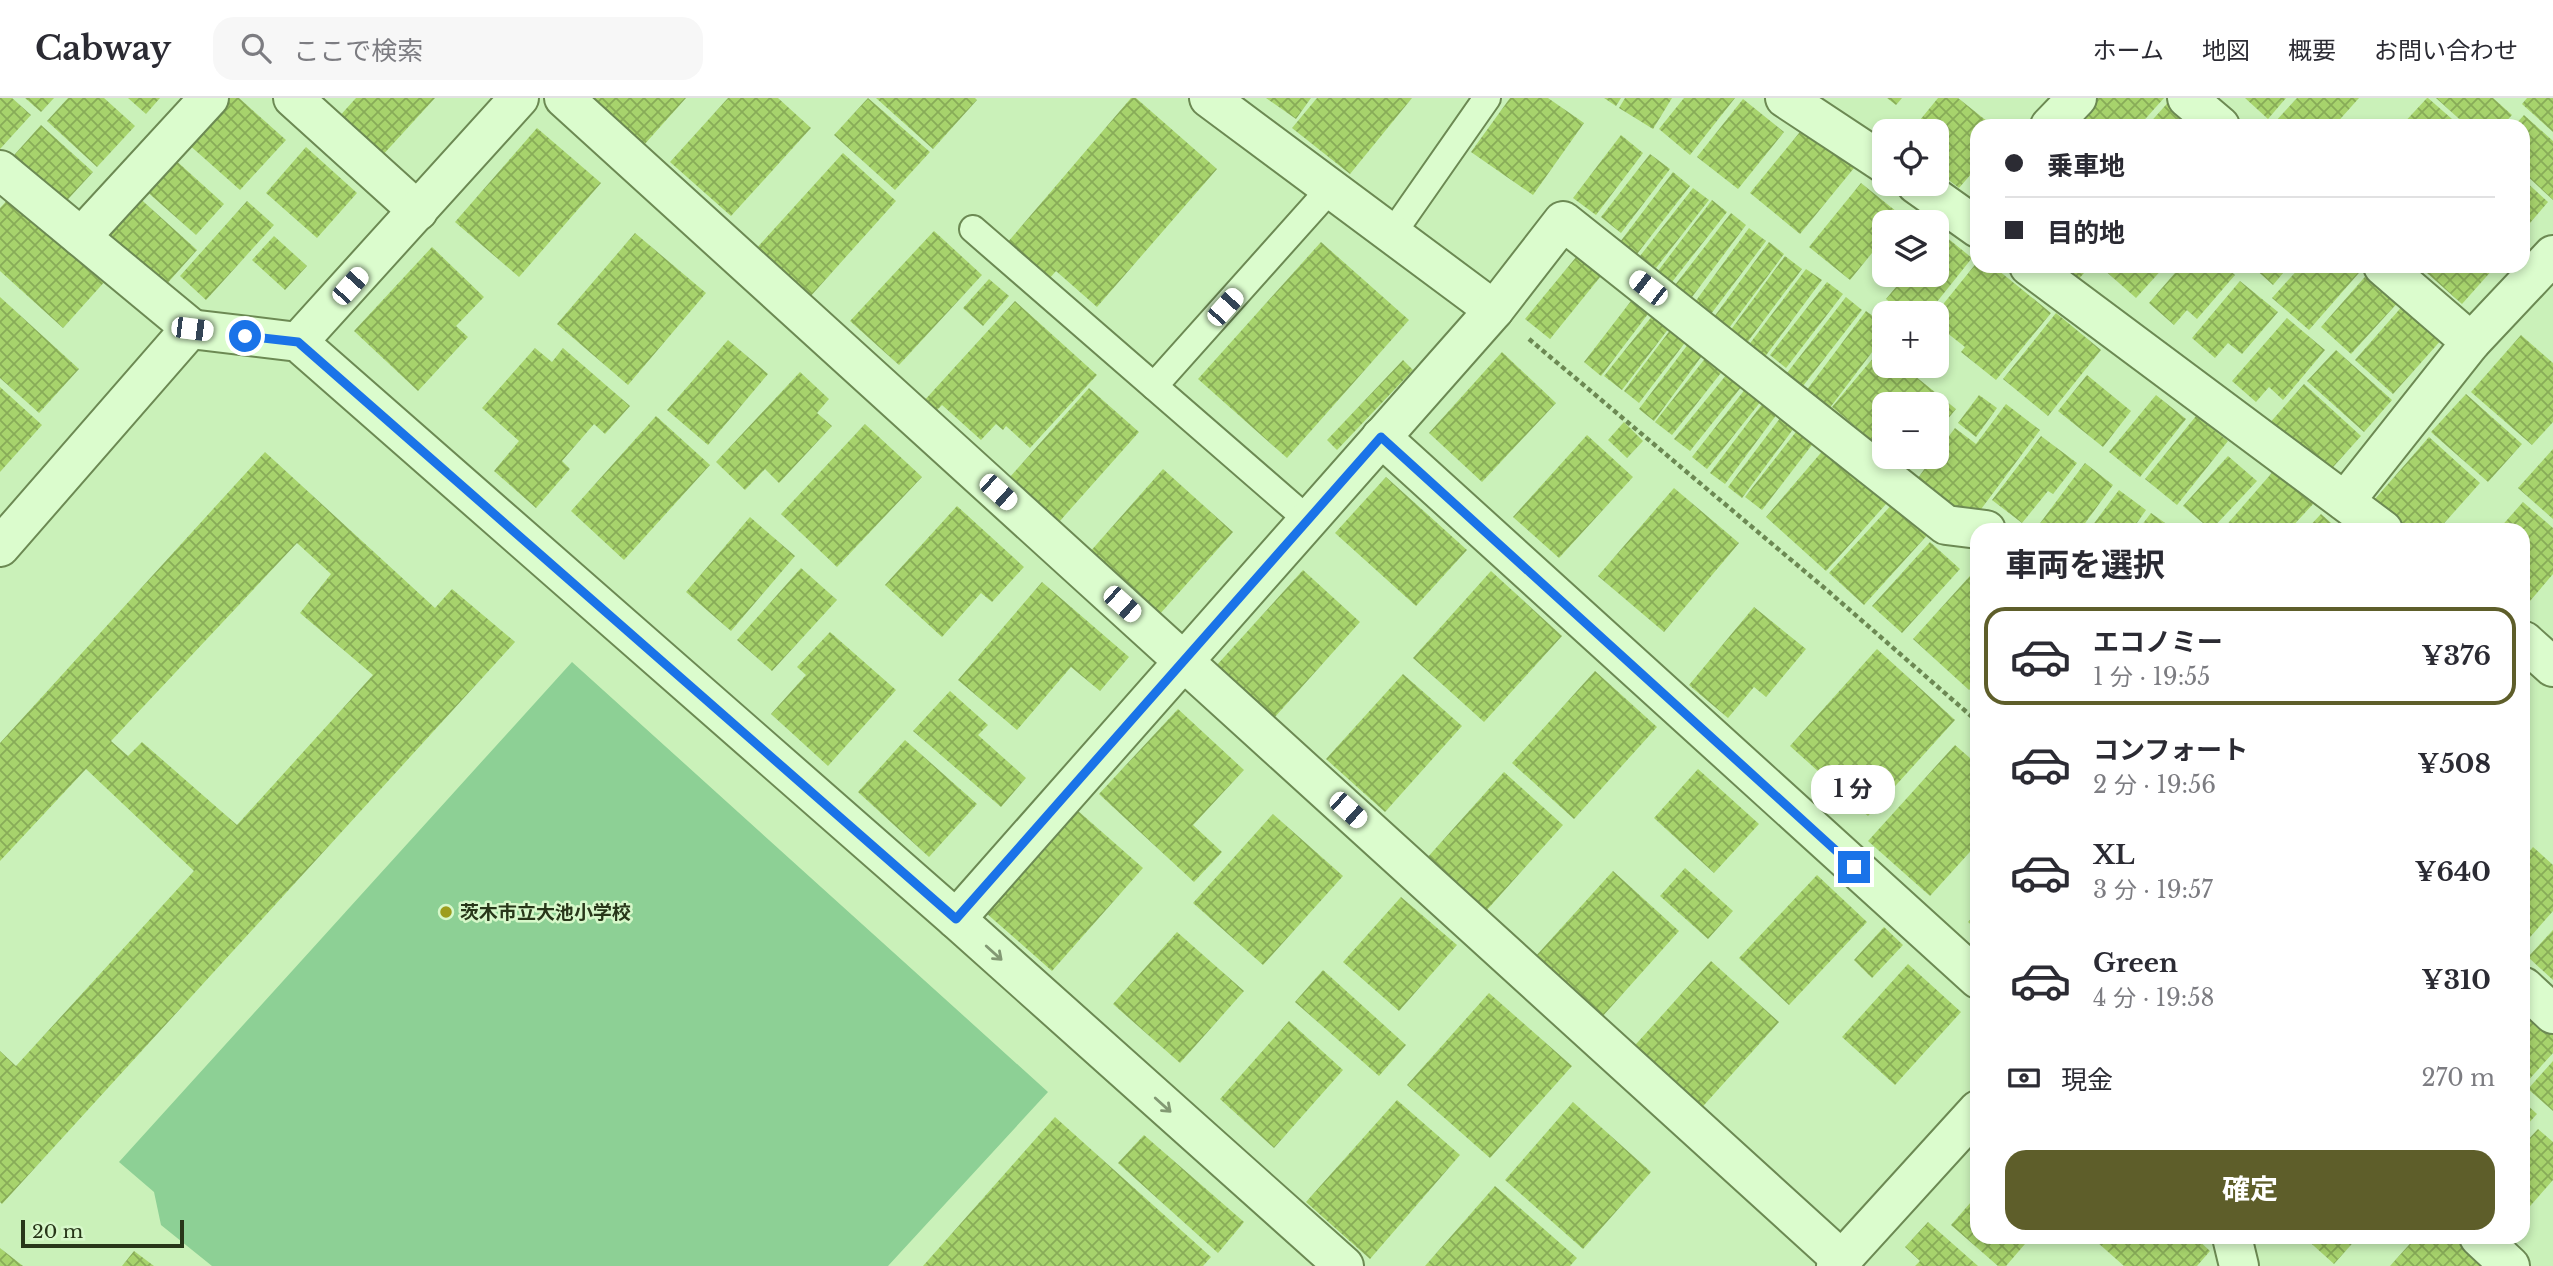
<!DOCTYPE html>
<html lang="ja">
<meta charset="utf-8">
<style>
:root{--surface:#fff;--page:#f7f7f7;--text:#2b2b33;--muted:#7c7c81;--line:#e1e1e2;--accent:#5e5e2a}
body{margin:0;font-family:"Libre Baskerville","Noto Sans JP",serif;background:var(--page);color:var(--text);height:100vh;display:flex;flex-direction:column;font-size:26px;white-space:nowrap}
*{box-sizing:border-box;margin:0}
p{font-size:23px;color:var(--muted)}
.icon{flex:none;width:38px;height:38px;fill:none;stroke:currentColor;stroke-width:2;stroke-linecap:round;stroke-linejoin:round}
.map{position:relative;flex:1;overflow:hidden}
.panel{position:absolute;left:1970px;top:425px;width:560px;height:721px;display:flex;flex-direction:column;background:var(--surface);border-radius:21px;box-shadow:0 4px 10px #0003}
.panel>*{flex:none}
.banner{position:absolute;left:1970px;top:21px;width:560px;height:154px;border-radius:21px;box-shadow:0 4px 10px #0003;display:grid;align-content:center;height:154px;padding:0 35px;background:var(--surface)}
.controls{position:absolute;left:1872px;top:21px;display:grid;gap:14px}
.controls a{display:grid;place-items:center;width:77px;height:77px;border-radius:14px;background:var(--surface);box-shadow:0 4px 10px #0003;font-size:35px}
.scale{position:absolute;left:21px;bottom:18px;width:163px;box-sizing:border-box;padding-left:7px;border:4px solid #283619;border-top:0;font-size:19px;line-height:24px;white-space:nowrap;color:#283619;-webkit-text-stroke:5px #d7f8ca;paint-order:stroke}
.end{position:absolute;width:32px;height:32px;margin:-16px;border:9px solid #1a73e8;background:#fff;box-shadow:0 0 0 4px #fff}
.from{border-radius:50%}
.bubble{position:absolute;height:49px;border-radius:21px;background:var(--surface);box-shadow:0 4px 10px #0003;font-size:23px;font-weight:700;line-height:49px;text-align:center}
.car{position:absolute;width:21px;height:42px;margin:-21px -10px;border-radius:9px;box-shadow:0 0 5px 2px #0007;background:linear-gradient(#fff 24%,#345 0 40%,#fff 0 76%,#345 0 86%,#fff 0)}
.banner b{display:flex;align-items:center;gap:24px;height:66px;font-size:26px}
.banner b+b{border-top:2px solid var(--line)}
.banner i{width:18px;height:18px;background:var(--text)}
ul{padding:0;list-style:none}
li{display:flex;align-items:center;gap:21px;height:98px;margin:0 14px 10px;padding:0 21px;border:4px solid transparent;border-radius:21px}
li div{flex:1}
li b{display:block;font-size:26px}
li em{font-style:normal;font-weight:700}
li.selected{border-color:var(--accent)}
li>.icon{width:63px;height:63px;stroke-width:1.5}
h2{padding:0 35px;font-size:32px;line-height:84px}
.pay{display:flex;align-items:center;gap:18px;height:77px;padding:0 35px;font-size:26px}
.pay p{margin-inline-start:auto}
.action{display:flex;gap:14px;margin-top:auto;padding:14px 35px}
.action a{flex:1;height:80px;border-radius:21px;background:var(--accent);color:#fff;font-size:28px;font-weight:700;line-height:80px;text-align:center}
header{display:flex;align-items:center;gap:42px;box-sizing:border-box;height:98px;padding:0 35px;background:var(--surface);border-bottom:2px solid var(--line)}
header strong{font-size:33px}
nav{display:flex;gap:38px;margin-inline-start:auto;font-size:24px}
.search{width:490px;height:63px;background:var(--page);display:flex;align-items:center;gap:18px;box-sizing:border-box;padding:0 24px;border-radius:21px;color:var(--muted);font-size:26px}
.map>svg:first-child{display:block}
.pitch{fill:#8dd095}
.building{fill:url(#building-cross-hatch);fill-rule:evenodd}
.lines{fill:none;stroke-linecap:round;stroke-linejoin:round}
.service-casing{stroke:#6c8953;stroke-width:30}
.minor-casing{stroke:#6c8953;stroke-width:42}
.path{stroke:#6c8953;stroke-width:4.5;stroke-dasharray:5 3.5;stroke-linecap:butt}
.service{stroke:#dbfccd;stroke-width:26}
.minor{stroke:#dbfccd;stroke-width:38}
.oneway{stroke:#829973}
.route{stroke:#1a73e8;stroke-width:9}
.poi-dot{fill:#9d9d1e;stroke:#d7f8ca;stroke-width:2.5}
.labels{text-anchor:middle;dominant-baseline:central;stroke-width:5;stroke-linejoin:round;paint-order:stroke}
.poi-label{font-size:19px;font-weight:bold;fill:#283619;stroke:#d7f8ca;text-anchor:start}
</style>
<header>
<strong>Cabway</strong>
<div class="search"><svg class="icon" aria-label="search" viewBox="0 0 24 24"><circle cx="10" cy="10" r="6"/><path d="M15 15l6 6"/></svg>ここで検索</div>
<nav><a>ホーム</a><a>地図</a><a>概要</a><a>お問い合わせ</a></nav>
</header>
<div class="map">
<svg width="2553" height="1168" viewBox="0 0 2553 1168">
<defs>
<pattern id="building-cross-hatch" width="8" height="8" patternUnits="userSpaceOnUse" patternTransform="scale(1.75)"><rect width="8" height="8" fill="#a7d36c"/><path d="M0 0l8 8M0 8l8-8" fill="none" stroke="#88ac58"/></pattern>
</defs>
<rect width="100%" height="100%" fill="#caf1b9"/>
<polygon class="pitch" points="572,564 1048,994 888,1168 212,1168 161,1127 154,1094 119,1064"/>
<g class="building">
<polygon points="0,0 12,0 31,17 0,51"/>
<polygon points="25,0 54,0 41,14"/>
<polygon points="68,0 104,0 135,28 97,69 47,23"/>
<polygon points="128,0 160,0 146,16"/>
<polygon points="227,0 239,0 286,42 240,92 187,45"/>
<polygon points="356,0 435,0 380,60 337,21"/>
<polygon points="590,0 686,0 643,48"/>
<polygon points="728,0 778,0 811,30 731,118 670,64"/>
<polygon points="868,0 930,54 895,92 834,37"/>
<polygon points="876,0 975,0 977,2 933,51"/>
<polygon points="1131,0 1136,0 1217,71 1097,209 1056,173 1049,181 1007,145"/>
<polygon points="1266,0 1311,0 1296,21"/>
<polygon points="1317,0 1412,0 1350,76 1292,30"/>
<polygon points="1510,0 1548,0 1584,25 1533,97 1471,54"/>
<polygon points="1604,0 1621,0 1616,8"/>
<polygon points="1625,0 1672,0 1653,31 1619,10"/>
<polygon points="1684,0 1735,0 1690,57 1659,31"/>
<polygon points="1887,0 1902,0 1896,7"/>
<polygon points="1938,0 1958,0 1993,28 1978,28 1978,68 1959,90 1937,73 1937,33 1911,33"/>
<polygon points="2092,0 2164,0 2139,28 2082,28 2074,21"/>
<polygon points="2172,0 2205,28 2147,28"/>
<polygon points="2245,0 2286,0 2268,21"/>
<polygon points="2297,0 2359,0 2334,28 2280,28 2275,24"/>
<polygon points="2427,0 2428,0 2460,28 2401,28"/>
<polygon points="2436,0 2493,0 2512,17 2502,28 2467,28"/>
<polygon points="2527,0 2553,0 2553,34 2522,6"/>
<polygon points="1743,1 1784,34 1738,91 1697,59"/>
<polygon points="2524,17 2553,43 2553,102 2524,75 2524,28 2514,28"/>
<polygon points="41,27 93,74 59,111 7,65"/>
<polygon points="1804,29 1854,70 1800,136 1750,95"/>
<polygon points="537,30 601,85 519,179 455,124"/>
<polygon points="1621,37 1643,55 1596,117 1573,100"/>
<polygon points="306,49 357,95 317,140 266,95"/>
<polygon points="843,55 896,103 809,200 755,152"/>
<polygon points="1650,56 1670,71 1621,135 1601,119"/>
<polygon points="172,59 224,106 196,137 144,91"/>
<polygon points="1673,74 1690,88 1637,156 1620,144"/>
<polygon points="2524,82 2548,104 2524,132"/>
<polygon points="1861,85 1902,118 1896,124 1885,124 1885,139 1850,182 1809,149"/>
<polygon points="1693,90 1709,102 1656,170 1640,158"/>
<polygon points="13,96 107,181 63,230 0,173 0,110"/>
<polygon points="135,96 197,152 164,189 102,133"/>
<polygon points="1712,102 1727,114 1672,184 1658,173"/>
<polygon points="247,103 274,127 206,202 180,178"/>
<polygon points="1731,115 1746,127 1692,199 1675,187"/>
<polygon points="1749,130 1766,143 1711,216 1695,204"/>
<polygon points="934,133 982,177 899,267 850,223"/>
<polygon points="1940,134 1972,160 1928,215 1903,215 1886,201 1906,177 1937,177 1937,138"/>
<polygon points="635,135 706,195 628,287 557,226"/>
<polygon points="274,138 307,168 285,192 252,162"/>
<polygon points="1321,144 1409,222 1287,360 1198,281"/>
<polygon points="1769,144 1784,156 1729,230 1714,219"/>
<polygon points="432,149 484,199 456,228 468,239 418,293 354,233"/>
<polygon points="1577,158 1601,178 1550,241 1525,221"/>
<polygon points="1785,158 1802,171 1746,246 1730,233"/>
<polygon points="1978,163 1978,168 1993,168 2051,215 1996,282 1961,254 1965,249 1937,227 1936,215"/>
<polygon points="2061,168 2090,168 2078,182"/>
<polygon points="2103,168 2165,168 2136,200 2102,170"/>
<polygon points="2181,168 2225,168 2235,177 2197,221 2187,212 2174,227 2149,205"/>
<polygon points="2252,168 2289,168 2273,187"/>
<polygon points="2301,168 2365,168 2309,232 2272,200"/>
<polygon points="2419,168 2491,168 2494,170 2462,206"/>
<polygon points="1806,171 1822,182 1764,260 1748,248"/>
<polygon points="2370,173 2401,201 2351,256 2321,229"/>
<polygon points="989,181 1009,198 983,228 963,210"/>
<polygon points="2240,183 2278,214 2242,256 2228,245 2215,260 2192,240"/>
<polygon points="1827,184 1843,196 1786,270 1770,257"/>
<polygon points="0,199 79,271 39,315 0,280"/>
<polygon points="1846,199 1862,212 1803,288 1787,275"/>
<polygon points="1015,203 1097,277 1030,350 1006,328 1003,332 996,326 981,342 942,307 934,315 923,304"/>
<polygon points="1631,203 1648,216 1601,278 1584,264"/>
<polygon points="2405,205 2443,240 2393,296 2355,262"/>
<polygon points="1866,213 1885,227 1885,237 1829,311 1806,293"/>
<polygon points="2056,215 2101,252 2048,318 2003,281"/>
<polygon points="1653,217 1669,230 1622,292 1604,278"/>
<polygon points="2287,220 2325,252 2283,302 2269,289 2256,304 2232,283"/>
<polygon points="1671,231 1687,242 1639,305 1624,293"/>
<polygon points="2521,237 2553,265 2553,324 2532,347 2471,294"/>
<polygon points="728,242 768,276 708,347 667,312"/>
<polygon points="1689,245 1704,255 1654,323 1639,311"/>
<polygon points="1885,246 1885,268 1907,268 1905,270 1956,311 1937,334 1937,306 1885,306 1885,353 1832,309"/>
<polygon points="535,250 552,264 563,250 630,308 605,336 594,326 562,363 570,371 536,410 494,373 519,343 482,310"/>
<polygon points="2336,252 2392,302 2364,334 2307,283"/>
<polygon points="1502,254 1556,305 1482,384 1429,335"/>
<polygon points="1707,258 1724,271 1672,337 1655,324"/>
<polygon points="1403,262 1413,272 1337,352 1327,342"/>
<polygon points="800,274 829,301 817,315 832,328 779,385 765,371 745,392 716,364"/>
<polygon points="1727,276 1742,288 1690,353 1674,341"/>
<polygon points="2087,277 2131,313 2103,349 2058,313"/>
<polygon points="2304,286 2361,338 2325,378 2268,327"/>
<polygon points="0,289 42,327 0,374"/>
<polygon points="1089,290 1139,334 1059,424 1009,380"/>
<polygon points="1746,290 1762,302 1707,371 1692,359"/>
<polygon points="2466,296 2522,346 2488,384 2431,334"/>
<polygon points="1979,297 1997,310 1976,339 1958,325"/>
<polygon points="2156,297 2186,321 2140,379 2109,354"/>
<polygon points="1763,305 1777,316 1725,386 1710,375"/>
<polygon points="2006,306 2040,332 1973,422 1918,380 1933,359 1937,359 1937,354 1955,330 1976,346"/>
<polygon points="656,318 710,367 624,462 571,413"/>
<polygon points="2196,318 2228,343 2177,407 2145,381"/>
<polygon points="1781,319 1794,330 1742,400 1728,389"/>
<polygon points="1624,324 1643,343 1627,360 1608,342"/>
<polygon points="865,326 922,379 837,469 781,416"/>
<polygon points="1799,330 1815,343 1762,412 1745,399"/>
<polygon points="1587,337 1633,379 1559,460 1513,419"/>
<polygon points="2041,338 2077,365 2053,396 2048,393 2022,425 1992,402"/>
<polygon points="2429,339 2480,385 2438,432 2410,432 2375,401"/>
<polygon points="1825,350 1887,405 1826,473 1766,419"/>
<polygon points="2553,351 2553,421 2518,390"/>
<path d="M265 354 435 510 452 491 515 544 2 1106 0 1104V953L16 968 194 773 86 671 0 763V645ZM297 445 331 476 300 515 373 577 237 727 142 644 128 658 111 643Z"/>
<polygon points="2228,358 2257,383 2211,432 2183,408"/>
<polygon points="1892,359 1916,359 1907,371"/>
<polygon points="2085,365 2113,387 2080,432 2035,432"/>
<polygon points="2277,369 2315,404 2289,432 2225,432 2223,431"/>
<polygon points="1163,371 1233,434 1159,517 1089,455"/>
<polygon points="1386,379 1467,452 1416,508 1335,435"/>
<polygon points="1674,390 1739,445 1664,534 1598,478"/>
<polygon points="2119,392 2146,412 2132,432 2089,432"/>
<polygon points="1896,402 1931,433 1864,507 1829,475"/>
<polygon points="2523,404 2553,430 2553,476 2524,510 2524,432 2498,432"/>
<polygon points="957,408 1024,469 992,504 981,495 942,539 885,487"/>
<polygon points="2151,415 2175,432 2138,432"/>
<polygon points="2321,416 2339,432 2306,432"/>
<polygon points="750,419 795,458 731,533 686,494"/>
<polygon points="1930,444 1960,471 1902,535 1872,508"/>
<polygon points="1978,469 1978,582 1969,592 1913,541"/>
<polygon points="801,470 837,502 772,573 737,542"/>
<polygon points="1303,472 1360,524 1274,620 1216,568"/>
<polygon points="1491,473 1562,538 1484,624 1413,560"/>
<polygon points="1042,484 1129,559 1100,593 1071,569 1017,632 958,582"/>
<polygon points="1754,509 1806,551 1766,599 1754,589 1728,620 1689,587"/>
<polygon points="830,534 896,592 828,668 771,616 806,577 797,569"/>
<polygon points="1877,551 1955,622 1868,718 1790,648"/>
<polygon points="1595,573 1657,629 1574,721 1512,665"/>
<polygon points="1403,576 1462,628 1385,714 1326,661"/>
<polygon points="950,593 988,627 978,637 1026,680 1001,709 913,633"/>
<polygon points="1178,611 1244,672 1193,727 1222,754 1194,784 1099,696"/>
<polygon points="905,642 977,706 929,759 858,694"/>
<polygon points="1955,647 1978,667 1978,745 1930,798 1868,743"/>
<polygon points="1698,671 1759,726 1714,775 1654,720"/>
<polygon points="1504,674 1563,727 1486,813 1427,760"/>
<polygon points="1077,712 1143,770 1052,873 986,815"/>
<polygon points="1273,716 1343,778 1263,867 1193,805"/>
<polygon points="2533,749 2553,767 2553,813 2524,846 2524,760"/>
<polygon points="1685,770 1733,813 1708,841 1660,798"/>
<polygon points="1613,773 1679,833 1602,919 1535,859"/>
<polygon points="1817,777 1867,824 1789,907 1739,860"/>
<polygon points="1401,799 1457,847 1399,913 1343,864"/>
<polygon points="1978,813 1978,833 1968,824"/>
<polygon points="1884,829 1903,847 1872,880 1854,862"/>
<polygon points="2553,832 2553,882 2528,859"/>
<polygon points="1177,834 1244,893 1180,965 1113,906"/>
<polygon points="1711,863 1779,924 1696,1016 1628,955"/>
<polygon points="1908,866 1961,914 1895,987 1842,939"/>
<polygon points="1323,872 1406,947 1379,978 1295,904"/>
<polygon points="1489,895 1572,968 1490,1060 1407,987"/>
<polygon points="2524,902 2553,929 2553,955 2524,987"/>
<polygon points="1289,923 1343,972 1274,1050 1220,1001"/>
<polygon points="2553,963 2553,1013 2528,991"/>
<polygon points="1397,1002 1460,1057 1370,1161 1306,1104"/>
<polygon points="1573,1004 1651,1074 1583,1151 1505,1082"/>
<polygon points="2524,1004 2537,1016 2524,1030"/>
<polygon points="1055,1019 1211,1159 1203,1168 923,1168"/>
<polygon points="2538,1031 2553,1044 2553,1082 2524,1115 2524,1046"/>
<polygon points="1144,1037 1244,1124 1218,1155 1118,1065"/>
<polygon points="1495,1088 1577,1160 1570,1168 1425,1168"/>
<polygon points="1978,1096 1978,1139 2031,1139 2006,1168 1998,1168 1951,1127"/>
<polygon points="1928,1124 1978,1168 1915,1168 1920,1163 1905,1149"/>
<polygon points="2101,1139 2195,1139 2210,1153 2197,1168 2124,1168 2097,1144"/>
<polygon points="2304,1139 2358,1139 2334,1166"/>
<polygon points="2416,1139 2456,1139 2488,1168 2390,1168"/>
<polygon points="0,1150 23,1168 0,1168"/>
<polygon points="134,1153 154,1168 122,1168"/>
</g>
<g class="lines">
<defs>
<g id="service">
<polyline points="973,131 1308,422"/>
<polyline points="1392,136 1487,0"/>
<polyline points="1154,288 1331,90"/>
</g>
<g id="minor">
<polyline points="293,0 418,113"/>
<polyline points="564,0 1842,1162"/>
<polyline points="1209,0 1494,212"/>
<polyline points="1785,0 1885,66"/>
<polyline points="2187,0 2220,28"/>
<polyline points="2050,28 2077,0"/>
<polyline points="0,72 192,231"/>
<polyline points="1916,86 1978,130"/>
<polyline points="81,139 209,0"/>
<polyline points="2029,168 2383,432"/>
<polyline points="2383,168 2471,244"/>
<polyline points="298,244 519,0"/>
<polyline points="1381,339 1978,881"/>
<polyline points="2345,403 2471,244 2553,157"/>
<polyline points="0,449 190,231 298,244 956,821 1344,1168"/>
<polyline points="2524,543 2553,569"/>
<polyline points="956,821 1494,212 1563,123 1946,427 1986,432"/>
<polyline points="2524,889 2553,916"/>
<polyline points="2232,1139 2239,1168"/>
<polyline points="2479,1139 2510,1168"/>
<polyline points="1836,1168 1978,1012"/>
</g>
</defs>
<use href="#service" class="service-casing"/>
<use href="#minor" class="minor-casing"/>
<polyline class="path" points="1529,241 1828,493 1978,624"/>
<use href="#service" class="service"/>
<use href="#minor" class="minor"/>
</g>
<defs><path id="oneway-shaft" d="M-6 0H5M1.5-3L5.5 0L1.5 3" fill="none" stroke-width="1.6" stroke-linecap="round" stroke-linejoin="round" transform="scale(1.75)"/></defs>
<g class="oneway">
<use href="#oneway-shaft" transform="translate(994 855) rotate(42)"/>
<use href="#oneway-shaft" transform="translate(1163 1007) rotate(42)"/>
</g>
<g class="lines">
<polyline class="route" points="245,238 298,244 956,821 1381,339 1854,769"/>
</g>
<circle class="poi-dot" cx="446" cy="814" r="7"/>
<g class="labels">
<g class="poi-label">
<text x="460" y="814">茨木市立大池小学校</text>
</g>
</g>
</svg>
<div class="controls">
<a><svg class="icon" aria-label="locate" viewBox="0 0 24 24"><circle cx="12" cy="12" r="6"/><path d="M12 2v4M12 18v4M2 12h4M18 12h4"/></svg></a>
<a><svg class="icon" aria-label="layers" viewBox="0 0 24 24"><path d="M12 4l9 5-9 5-9-5zM3 14l9 5 9-5"/></svg></a>
<a>+</a>
<a>−</a>
</div>
<div class="scale">20 m</div>
<i class="end from" style="left:245px;top:238px"></i>
<i class="end" style="left:1854px;top:769px"></i>
<div class="bubble" style="left:1811px;top:667px;width:84px">1 分</div>
<i class="car" style="left:350px;top:188px;rotate:42deg"></i>
<i class="car" style="left:1648px;top:190px;rotate:308deg"></i>
<i class="car" style="left:1225px;top:209px;rotate:42deg"></i>
<i class="car" style="left:192px;top:231px;rotate:97deg"></i>
<i class="car" style="left:998px;top:394px;rotate:132deg"></i>
<i class="car" style="left:1122px;top:506px;rotate:132deg"></i>
<i class="car" style="left:1348px;top:712px;rotate:132deg"></i>
<div class="banner">
<b><i class="from"></i>乗車地</b>
<b><i></i>目的地</b>
</div>
<section class="panel">
<h2>車両を選択</h2>
<ul>
<li class="selected"><svg class="icon" aria-label="car" viewBox="0 0 24 24"><path d="M5 17H2v-5l4-1 3-4h7l3 4 3 1v5h-3M9 17h6M6 11h13"/><circle cx="7" cy="17" r="2"/><circle cx="17" cy="17" r="2"/></svg><div><b>エコノミー</b><p>1 分 · 19:55</p></div><em>¥376</em></li>
<li><svg class="icon" aria-label="car" viewBox="0 0 24 24"><path d="M5 17H2v-5l4-1 3-4h7l3 4 3 1v5h-3M9 17h6M6 11h13"/><circle cx="7" cy="17" r="2"/><circle cx="17" cy="17" r="2"/></svg><div><b>コンフォート</b><p>2 分 · 19:56</p></div><em>¥508</em></li>
<li><svg class="icon" aria-label="car" viewBox="0 0 24 24"><path d="M5 17H2v-5l4-1 3-4h7l3 4 3 1v5h-3M9 17h6M6 11h13"/><circle cx="7" cy="17" r="2"/><circle cx="17" cy="17" r="2"/></svg><div><b>XL</b><p>3 分 · 19:57</p></div><em>¥640</em></li>
<li><svg class="icon" aria-label="car" viewBox="0 0 24 24"><path d="M5 17H2v-5l4-1 3-4h7l3 4 3 1v5h-3M9 17h6M6 11h13"/><circle cx="7" cy="17" r="2"/><circle cx="17" cy="17" r="2"/></svg><div><b>Green</b><p>4 分 · 19:58</p></div><em>¥310</em></li>
</ul>
<div class="pay"><svg class="icon" aria-label="cash" viewBox="0 0 24 24"><path d="M3 7h18v10H3z"/><circle cx="12" cy="12" r="2"/></svg>現金<p>270 m</p></div>
<div class="action"><a>確定</a></div>
</section>
</div>
